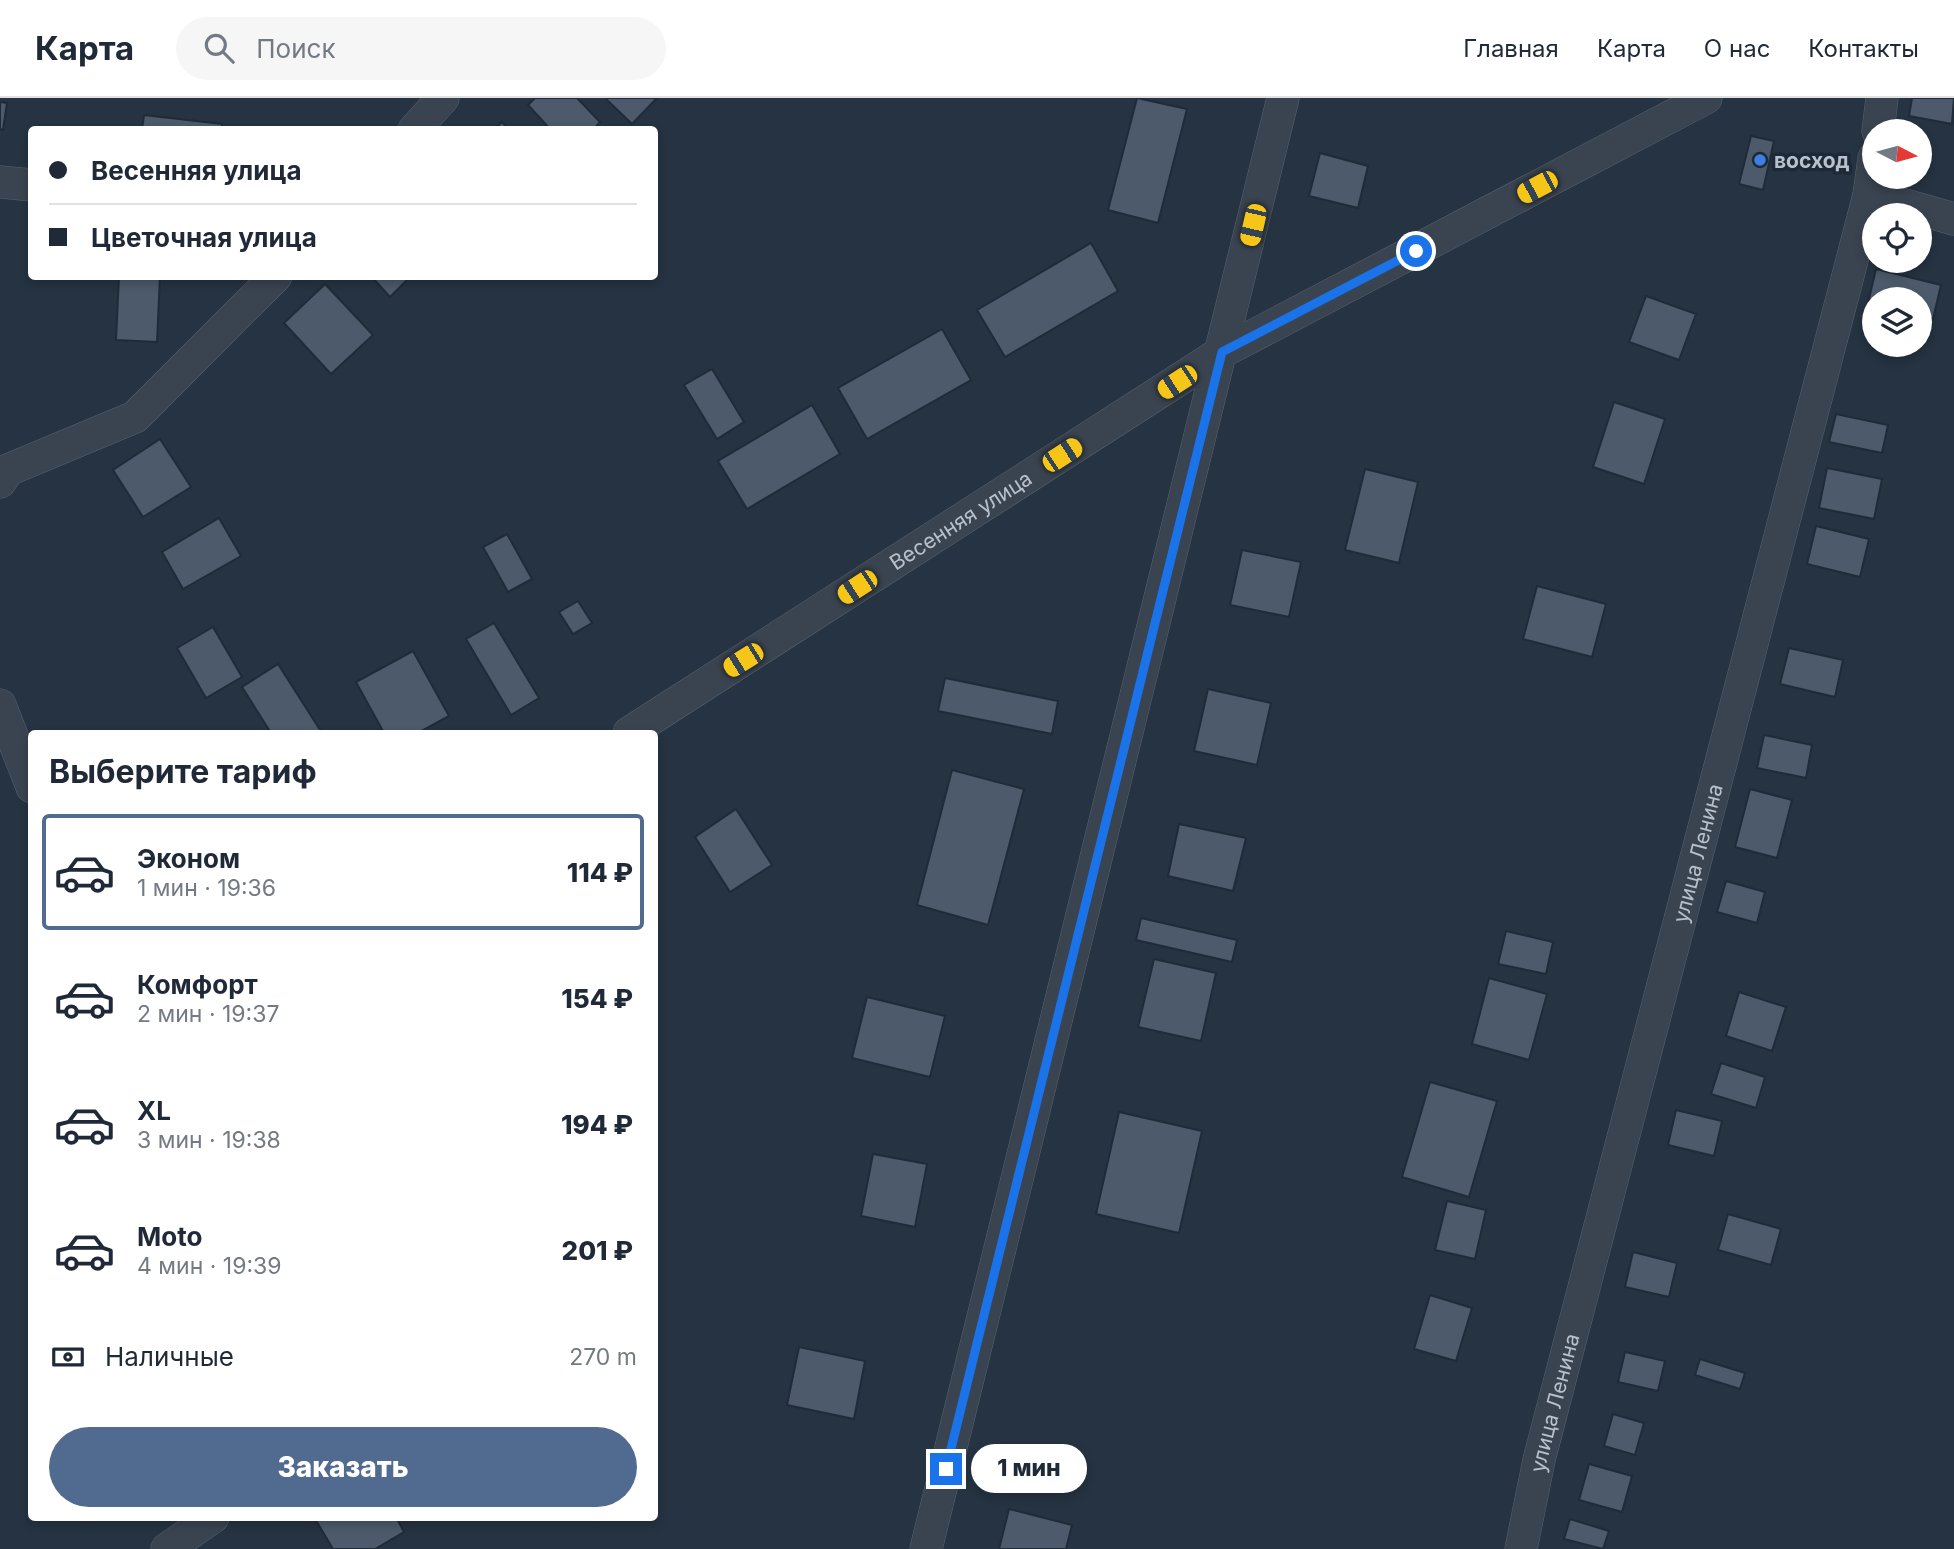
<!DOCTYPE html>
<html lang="ru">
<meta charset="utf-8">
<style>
:root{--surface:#fff;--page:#f6f6f7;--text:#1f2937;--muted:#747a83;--line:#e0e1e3;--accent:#506b8f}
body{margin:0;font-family:Inter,sans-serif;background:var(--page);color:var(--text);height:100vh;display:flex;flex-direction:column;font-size:26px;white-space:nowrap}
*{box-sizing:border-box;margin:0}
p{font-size:23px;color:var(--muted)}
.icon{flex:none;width:38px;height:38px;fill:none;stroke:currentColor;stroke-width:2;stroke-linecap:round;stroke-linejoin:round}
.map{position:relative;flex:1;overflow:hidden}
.drawer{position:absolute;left:28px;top:632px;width:630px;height:791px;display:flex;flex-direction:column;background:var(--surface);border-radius:7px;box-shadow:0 4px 10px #0003}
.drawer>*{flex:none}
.top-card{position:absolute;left:28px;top:28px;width:630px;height:154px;border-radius:7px;box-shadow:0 4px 10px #0003;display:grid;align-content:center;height:154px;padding:0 21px;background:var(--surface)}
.needle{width:46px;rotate:96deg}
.buttons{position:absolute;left:1862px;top:21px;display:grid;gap:14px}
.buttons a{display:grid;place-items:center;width:70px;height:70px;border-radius:50%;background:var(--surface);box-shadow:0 4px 10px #0003;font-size:35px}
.end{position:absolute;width:32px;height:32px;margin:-16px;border:9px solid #1a73e8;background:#fff;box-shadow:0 0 0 4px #fff}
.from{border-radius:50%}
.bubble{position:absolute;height:49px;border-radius:24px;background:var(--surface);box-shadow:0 4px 10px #0003;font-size:23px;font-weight:800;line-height:49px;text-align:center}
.car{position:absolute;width:21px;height:42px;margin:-21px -10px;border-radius:9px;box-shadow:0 0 5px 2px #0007;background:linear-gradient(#f5c518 24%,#345 0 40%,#f5c518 0 76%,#345 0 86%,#f5c518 0)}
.top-card b{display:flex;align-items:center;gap:24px;height:66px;font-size:26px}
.top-card b+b{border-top:2px solid var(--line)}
.top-card i{width:18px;height:18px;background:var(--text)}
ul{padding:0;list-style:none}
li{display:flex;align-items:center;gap:21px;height:116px;margin:0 14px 10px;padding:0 7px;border:4px solid transparent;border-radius:7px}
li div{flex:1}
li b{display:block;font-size:26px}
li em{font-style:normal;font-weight:800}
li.on{border-color:var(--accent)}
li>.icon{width:63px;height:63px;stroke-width:1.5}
h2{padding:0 21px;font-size:32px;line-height:84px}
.pay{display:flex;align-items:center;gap:18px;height:77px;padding:0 21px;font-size:26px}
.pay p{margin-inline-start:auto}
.primary-button{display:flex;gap:14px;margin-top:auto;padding:14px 21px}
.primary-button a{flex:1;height:80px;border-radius:42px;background:var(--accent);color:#fff;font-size:28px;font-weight:800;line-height:80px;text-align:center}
header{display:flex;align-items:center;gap:42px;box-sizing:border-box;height:98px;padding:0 35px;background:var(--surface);border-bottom:2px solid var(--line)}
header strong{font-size:33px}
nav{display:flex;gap:38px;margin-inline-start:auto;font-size:24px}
.search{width:490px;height:63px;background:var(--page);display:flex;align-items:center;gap:18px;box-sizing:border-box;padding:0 24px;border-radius:38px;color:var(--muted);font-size:26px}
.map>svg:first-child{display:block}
.building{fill:#4c5a6b;stroke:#202b39;stroke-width:2}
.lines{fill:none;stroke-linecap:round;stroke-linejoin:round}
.minor-casing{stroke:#58626f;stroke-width:33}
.minor{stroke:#3a4451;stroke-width:32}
.route{stroke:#1a73e8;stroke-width:9}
.shop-dot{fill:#3f7fe0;stroke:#1e2937;stroke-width:2.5}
.labels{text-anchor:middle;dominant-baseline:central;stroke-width:7;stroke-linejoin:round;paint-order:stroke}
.poi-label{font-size:21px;font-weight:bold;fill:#b7c0cc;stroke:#1e2937;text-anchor:start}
.street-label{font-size:21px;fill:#b7c0cc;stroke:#1e2937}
</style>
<header>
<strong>Карта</strong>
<div class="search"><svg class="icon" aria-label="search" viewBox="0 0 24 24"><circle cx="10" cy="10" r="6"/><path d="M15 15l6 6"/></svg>Поиск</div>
<nav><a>Главная</a><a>Карта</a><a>О нас</a><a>Контакты</a></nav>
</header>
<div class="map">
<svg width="1954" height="1451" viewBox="0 0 1954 1451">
<rect width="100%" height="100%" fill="#253342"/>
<g class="building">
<polygon points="535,0 577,0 600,24 593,32 551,32 528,7"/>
<polygon points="605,0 657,0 632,26"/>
<polygon points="1137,0 1187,11 1158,125 1108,112"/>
<polygon points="1912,0 1954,0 1952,26 1909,18"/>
<polygon points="0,4 7,5 3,32 0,31"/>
<polygon points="144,17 222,26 222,32 142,32"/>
<polygon points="502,24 509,32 494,32"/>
<polygon points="1751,38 1774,43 1763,92 1739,86"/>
<polygon points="1320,55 1368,68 1358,110 1309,98"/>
<polygon points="1091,145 1118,193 1005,259 977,212"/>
<polygon points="1876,171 1941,187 1933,221 1920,218 1920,201 1874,201 1874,206 1868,205"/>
<polygon points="119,178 160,178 157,244 116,242"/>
<polygon points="371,178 411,178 390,199"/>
<polygon points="325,186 373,237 331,276 284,225"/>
<polygon points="1646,198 1696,216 1679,262 1629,244"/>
<polygon points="942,231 971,282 867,341 838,290"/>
<polygon points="712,271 744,324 717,341 684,287"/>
<polygon points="1614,304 1665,321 1644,386 1593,369"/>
<polygon points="812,307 840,356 747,411 718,363"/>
<polygon points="1836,316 1888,327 1882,355 1829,344"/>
<polygon points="160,341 191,389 143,419 113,372"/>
<polygon points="1827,370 1882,381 1874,421 1819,410"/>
<polygon points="1365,371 1418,384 1399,465 1345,452"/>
<polygon points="219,420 241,458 183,491 162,454"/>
<polygon points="1816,428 1869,441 1860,479 1807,466"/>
<polygon points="507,436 532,481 508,494 483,449"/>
<polygon points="1242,452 1301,464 1289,519 1230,507"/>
<polygon points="1537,488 1606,506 1592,559 1523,541"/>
<polygon points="578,503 592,525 573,536 559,514"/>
<polygon points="494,525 539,600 511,617 466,541"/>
<polygon points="213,529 242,579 206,600 177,550"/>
<polygon points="1789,550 1843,562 1835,599 1780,586"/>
<polygon points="413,553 449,618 418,635 384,635 356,584"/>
<polygon points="278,566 322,635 271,635 242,589"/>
<polygon points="945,580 1058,603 1052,636 938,613"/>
<polygon points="1208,591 1271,605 1257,667 1194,653"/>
<polygon points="1764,637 1812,647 1806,680 1757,670"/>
<polygon points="952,672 1024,691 988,827 917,807"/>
<polygon points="1750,691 1792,702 1777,760 1735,749"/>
<polygon points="736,711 772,767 730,794 695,739"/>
<polygon points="1179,726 1246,740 1233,793 1168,778"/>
<polygon points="1726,783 1765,794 1757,825 1717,814"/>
<polygon points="1141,820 1237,842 1232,864 1136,842"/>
<polygon points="1506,833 1553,844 1546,876 1498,866"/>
<polygon points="1154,861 1216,875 1201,943 1138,929"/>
<polygon points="1489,880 1547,896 1529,962 1472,946"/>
<polygon points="1739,894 1786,909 1772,953 1726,938"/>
<polygon points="867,899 945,918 930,979 852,960"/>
<polygon points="1721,965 1765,979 1756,1010 1711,996"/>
<polygon points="1430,984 1497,1003 1469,1099 1402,1079"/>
<polygon points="1676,1012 1722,1023 1714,1058 1668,1047"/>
<polygon points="1119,1014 1202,1033 1179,1135 1096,1116"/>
<polygon points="873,1056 927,1066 915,1129 861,1118"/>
<polygon points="1447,1103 1486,1112 1475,1161 1435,1152"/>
<polygon points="1728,1116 1781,1131 1771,1167 1718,1152"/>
<polygon points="1633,1154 1677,1165 1669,1199 1625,1189"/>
<polygon points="1430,1197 1472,1210 1456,1263 1414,1251"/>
<polygon points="799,1249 865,1263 854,1321 787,1307"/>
<polygon points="1625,1254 1665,1263 1658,1293 1618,1284"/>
<polygon points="1700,1261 1745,1275 1740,1291 1695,1277"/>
<polygon points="1613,1316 1644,1325 1635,1357 1604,1348"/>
<polygon points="1589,1366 1632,1378 1622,1414 1579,1402"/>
<polygon points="1009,1411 1072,1427 1066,1451 999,1451"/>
<polygon points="314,1419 396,1419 404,1434 375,1451 333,1451"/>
<polygon points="1570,1421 1609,1433 1603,1451 1564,1441"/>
</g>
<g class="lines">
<defs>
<g id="minor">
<polyline points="414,32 443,0"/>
<polyline points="1878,33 1882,0"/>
<polyline points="0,84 32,87"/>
<polyline points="1869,97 1954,121"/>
<polyline points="0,384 8,372 135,319 276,178"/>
<polyline points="0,607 32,689"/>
<path id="s1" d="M629 635 1222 254 1706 0"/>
<polyline points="167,1451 213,1419"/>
<polyline points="926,1451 1283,0"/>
<path id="s2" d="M1521 1451 1539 1362 1869 97 1874 60"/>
</g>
</defs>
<use href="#minor" class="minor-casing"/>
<use href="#minor" class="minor"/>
</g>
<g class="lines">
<polyline class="route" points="946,1371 1222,254 1416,153"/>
</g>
<circle class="shop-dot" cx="1760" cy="62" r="7"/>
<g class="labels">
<g class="poi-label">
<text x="1774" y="62">восход</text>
</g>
<g class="street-label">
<text stroke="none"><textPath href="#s1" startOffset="394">Весенняя улица</textPath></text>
<text stroke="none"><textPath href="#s2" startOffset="718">улица Ленина</textPath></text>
<text stroke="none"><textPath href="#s2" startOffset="150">улица Ленина</textPath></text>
</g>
</g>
</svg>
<div class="buttons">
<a><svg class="needle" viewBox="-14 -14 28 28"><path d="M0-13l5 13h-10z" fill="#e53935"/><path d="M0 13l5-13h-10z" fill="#747a83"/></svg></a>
<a><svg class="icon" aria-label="locate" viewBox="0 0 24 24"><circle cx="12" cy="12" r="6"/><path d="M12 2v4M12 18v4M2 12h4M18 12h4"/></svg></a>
<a><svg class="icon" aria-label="layers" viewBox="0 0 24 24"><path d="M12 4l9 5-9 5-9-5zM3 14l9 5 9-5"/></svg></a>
</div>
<i class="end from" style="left:1416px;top:153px"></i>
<i class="end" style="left:946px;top:1371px"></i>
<div class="bubble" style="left:971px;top:1346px;width:116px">1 мин</div>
<i class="car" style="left:1537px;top:89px;rotate:242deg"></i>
<i class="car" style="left:1253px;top:127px;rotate:193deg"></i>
<i class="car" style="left:1177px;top:284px;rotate:237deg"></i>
<i class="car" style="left:1062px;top:357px;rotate:57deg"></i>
<i class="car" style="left:857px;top:489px;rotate:237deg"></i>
<i class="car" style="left:743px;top:562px;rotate:238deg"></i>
<div class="top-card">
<b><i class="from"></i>Весенняя улица</b>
<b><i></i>Цветочная улица</b>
</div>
<section class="drawer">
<h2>Выберите тариф</h2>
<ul>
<li class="on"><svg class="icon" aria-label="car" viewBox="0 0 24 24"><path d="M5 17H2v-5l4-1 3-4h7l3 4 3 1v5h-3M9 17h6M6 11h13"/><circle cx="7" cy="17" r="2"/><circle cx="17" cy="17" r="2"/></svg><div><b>Эконом</b><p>1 мин · 19:36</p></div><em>114 ₽</em></li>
<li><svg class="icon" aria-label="car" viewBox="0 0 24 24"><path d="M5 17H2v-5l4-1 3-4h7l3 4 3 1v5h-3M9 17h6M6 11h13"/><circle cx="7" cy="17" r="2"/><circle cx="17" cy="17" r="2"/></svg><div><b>Комфорт</b><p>2 мин · 19:37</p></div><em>154 ₽</em></li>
<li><svg class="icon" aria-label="car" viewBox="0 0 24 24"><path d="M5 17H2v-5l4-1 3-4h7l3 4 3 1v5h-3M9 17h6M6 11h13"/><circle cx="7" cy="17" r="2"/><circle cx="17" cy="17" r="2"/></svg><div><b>XL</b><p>3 мин · 19:38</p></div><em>194 ₽</em></li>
<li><svg class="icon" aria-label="car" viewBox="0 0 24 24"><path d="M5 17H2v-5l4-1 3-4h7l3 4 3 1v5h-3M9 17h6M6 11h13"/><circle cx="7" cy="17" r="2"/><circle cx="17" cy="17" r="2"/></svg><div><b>Moto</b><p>4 мин · 19:39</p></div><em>201 ₽</em></li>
</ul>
<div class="pay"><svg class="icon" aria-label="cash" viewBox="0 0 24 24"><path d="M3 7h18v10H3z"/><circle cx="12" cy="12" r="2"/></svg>Наличные<p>270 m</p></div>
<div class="primary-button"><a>Заказать</a></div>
</section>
</div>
